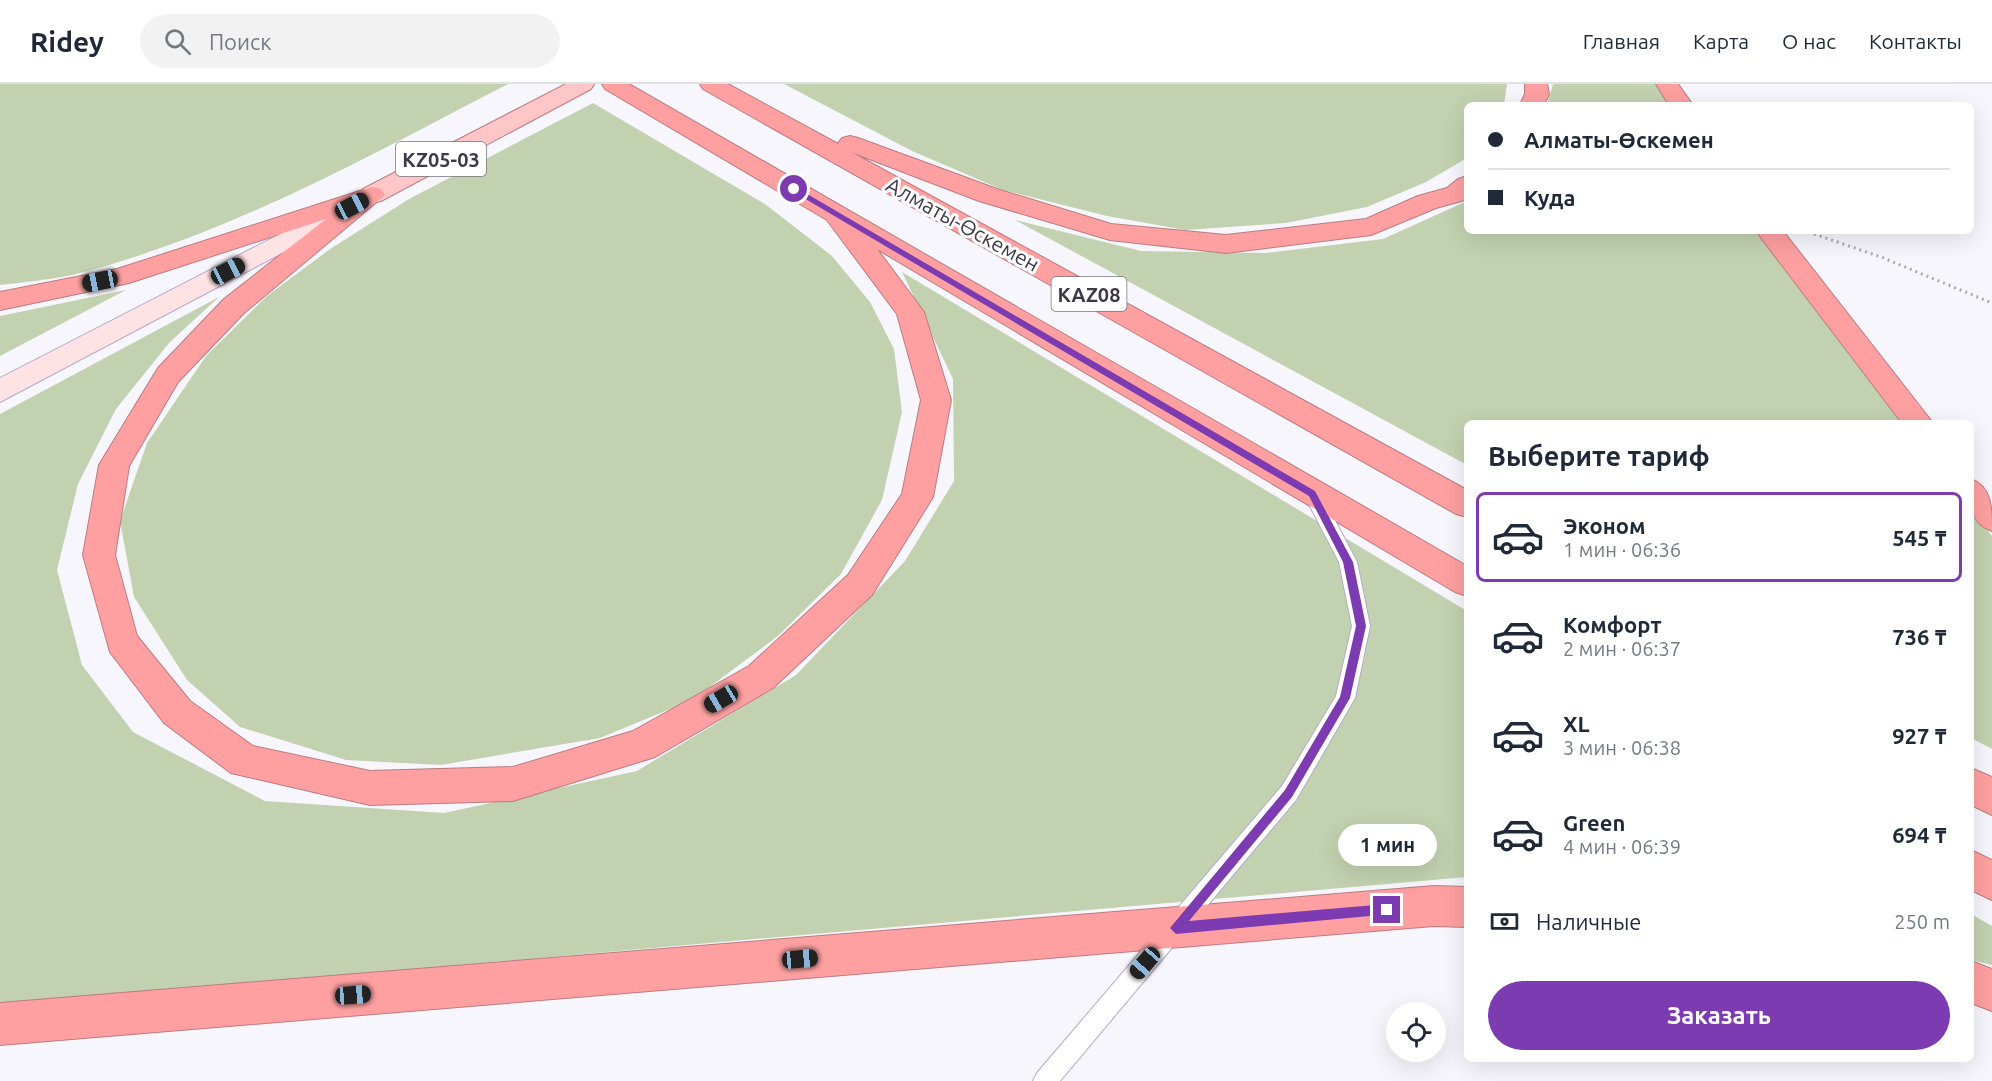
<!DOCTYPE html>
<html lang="ru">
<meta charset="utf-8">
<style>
:root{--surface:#fff;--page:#f2f2f3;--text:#1f2937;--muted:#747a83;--line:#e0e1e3;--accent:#7c3bb0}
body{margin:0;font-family:Ubuntu,sans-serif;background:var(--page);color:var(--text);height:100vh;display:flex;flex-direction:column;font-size:22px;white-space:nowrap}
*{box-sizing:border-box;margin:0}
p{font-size:20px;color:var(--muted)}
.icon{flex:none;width:33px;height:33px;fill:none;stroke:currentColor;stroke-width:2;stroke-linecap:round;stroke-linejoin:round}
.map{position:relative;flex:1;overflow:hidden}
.panel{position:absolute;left:1464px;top:336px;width:510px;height:642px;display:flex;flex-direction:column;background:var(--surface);border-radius:9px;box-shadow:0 6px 24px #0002}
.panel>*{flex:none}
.guide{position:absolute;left:1464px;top:18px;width:510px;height:132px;border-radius:9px;box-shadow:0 6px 24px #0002;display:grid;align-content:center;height:132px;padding:0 24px;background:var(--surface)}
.tools{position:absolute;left:1386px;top:918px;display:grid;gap:12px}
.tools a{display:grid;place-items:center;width:60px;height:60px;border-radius:50%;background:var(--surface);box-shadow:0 6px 24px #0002;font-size:30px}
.end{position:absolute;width:27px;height:27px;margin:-14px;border:8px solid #7c3bb0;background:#fff;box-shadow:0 0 0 3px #fff}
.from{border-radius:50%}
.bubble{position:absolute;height:42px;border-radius:21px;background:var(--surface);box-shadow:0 6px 24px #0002;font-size:20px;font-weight:700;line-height:42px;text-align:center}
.car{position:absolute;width:18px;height:36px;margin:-18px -9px;border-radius:8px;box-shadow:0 0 4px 2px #0007;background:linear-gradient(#222 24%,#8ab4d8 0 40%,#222 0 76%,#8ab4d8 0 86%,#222 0)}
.guide b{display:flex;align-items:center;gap:21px;height:57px;font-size:22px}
.guide b+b{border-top:2px solid var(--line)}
.guide i{width:15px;height:15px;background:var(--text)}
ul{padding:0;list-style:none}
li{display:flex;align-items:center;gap:18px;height:90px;margin:0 12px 9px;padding:0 12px;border:3px solid transparent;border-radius:9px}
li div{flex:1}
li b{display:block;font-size:22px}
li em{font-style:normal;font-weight:700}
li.current{border-color:var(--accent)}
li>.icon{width:54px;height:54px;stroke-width:1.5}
h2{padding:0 24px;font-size:27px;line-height:72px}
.pay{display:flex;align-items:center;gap:15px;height:66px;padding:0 24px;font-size:22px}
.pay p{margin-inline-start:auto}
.action{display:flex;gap:12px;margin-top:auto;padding:12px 24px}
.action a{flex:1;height:69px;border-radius:36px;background:var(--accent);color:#fff;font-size:24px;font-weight:700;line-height:69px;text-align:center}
header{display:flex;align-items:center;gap:36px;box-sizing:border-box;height:84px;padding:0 30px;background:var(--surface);border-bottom:2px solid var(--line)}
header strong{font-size:28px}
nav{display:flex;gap:33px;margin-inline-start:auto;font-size:21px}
.search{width:420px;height:54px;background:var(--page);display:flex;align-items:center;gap:15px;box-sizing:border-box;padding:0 21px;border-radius:33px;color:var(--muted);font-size:22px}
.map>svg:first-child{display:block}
.green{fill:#c2d2b0}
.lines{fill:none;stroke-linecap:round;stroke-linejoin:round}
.service-casing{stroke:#b5aacb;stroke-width:2}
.secondary-casing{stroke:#b5aacb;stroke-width:2}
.primary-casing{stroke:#ba7c81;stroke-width:2}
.motorway-casing{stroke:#ba7c81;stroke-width:2}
.path{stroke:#aca9b2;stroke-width:3;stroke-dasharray:2 4;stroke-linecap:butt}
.service{fill:#fff;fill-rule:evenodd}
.secondary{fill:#ffe2e3;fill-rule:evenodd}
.primary{fill:#fec6c7;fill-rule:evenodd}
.motorway{fill:#fea0a1;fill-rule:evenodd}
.route{fill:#7c3bb0}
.labels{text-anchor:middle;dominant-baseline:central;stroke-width:6;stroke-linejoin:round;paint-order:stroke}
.shield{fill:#fff;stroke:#77747e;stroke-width:1.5}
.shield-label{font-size:20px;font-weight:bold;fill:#3d3946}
.street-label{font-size:21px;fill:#3d3946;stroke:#fff}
</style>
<header>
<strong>Ridey</strong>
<div class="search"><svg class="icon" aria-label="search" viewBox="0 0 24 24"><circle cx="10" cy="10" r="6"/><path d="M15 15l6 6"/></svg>Поиск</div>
<nav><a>Главная</a><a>Карта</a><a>О нас</a><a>Контакты</a></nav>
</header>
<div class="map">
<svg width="1992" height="997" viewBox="0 0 1992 997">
<rect width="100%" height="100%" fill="#f8f6fd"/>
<g class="green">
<path d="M0 0H508C367 73 227 152 72 191 49 196 24 198 0 201Z"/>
<polygon points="784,0 1507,0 1504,21 1467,21 1467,74 1426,98 1367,123 1286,139 1185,146 1107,132 1003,106 912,67"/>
<polygon points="1553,0 1663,0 1678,21 1547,21"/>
<polygon points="593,19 765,120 832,172 870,218 894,265 902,328 882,416 841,490 778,552 692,616 600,654 441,681 346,676 240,643 187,596 134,513 120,437 147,359 206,272 267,212 330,165 409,115"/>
<polygon points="1467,117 1467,147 1770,147 1910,339 1467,339 1467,381 1015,136 1141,167 1265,169 1383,155"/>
<polygon points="902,188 1467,527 1467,793 0,921 0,330 219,213 169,259 116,325 78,400 57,486 82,581 133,648 265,717 444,729 637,687 796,591 905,477 954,397 953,295"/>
<polygon points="126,206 0,272 0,232"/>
<polygon points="1971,423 1992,452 1992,665 1971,654"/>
<polygon points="1971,830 1992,842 1992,881 1971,876"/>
</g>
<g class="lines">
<defs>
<polygon id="service" points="1312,402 1318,404 1357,478 1370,542 1355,614 1296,716 1060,997 1033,997 1037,989 1282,702 1336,612 1352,542 1339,478 1303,409 1306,404"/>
<polygon id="secondary" points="364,107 373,109 377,115 373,121 0,318 0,294"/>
<polygon id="primary" points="566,0 594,0 591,5 381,117 372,119 363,117 359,111 363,105"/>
<g id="motorway">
<polygon points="602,0 629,0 1467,482 1467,512 1455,508 877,165 924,228 951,316 933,413 872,511 773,604 655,673 513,717 370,721 231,689 164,639 110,568 83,471 99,381 158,284 224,215 326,135 129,199 0,226 0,208 117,185 372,103 381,105 385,111 244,229 178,298 129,382 115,471 137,552 190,617 253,662 370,687 513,683 633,647 749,582 848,491 902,410 921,316 897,230 827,136 605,5"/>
<polygon points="700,0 728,0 840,61 838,59 842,54 850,52 858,54 997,105 1111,140 1226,151 1366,135 1418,112 1447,104 1458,95 1467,92 1465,116 1436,124 1371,151 1226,169 1110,156 979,117 851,68 1467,406 1467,433 1456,430 703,5"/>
<polygon points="1525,0 1547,0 1549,10 1544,21 1520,21 1525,10"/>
<polygon points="1656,0 1678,0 1693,21 1669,21"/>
<polygon points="1756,147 1783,147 1933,339 1902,339"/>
<path d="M1971 395C1992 403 1992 424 1992 447 1967 438 1971 418 1971 395Z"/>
<polygon points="1971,684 1992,693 1992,731 1971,721"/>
<polygon points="1971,766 1992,776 1992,816 1971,806"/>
<polygon points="1434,802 1467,803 1467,843 1434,842 0,961 0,919"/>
<polygon points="1971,877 1992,885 1992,927 1971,919"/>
</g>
</defs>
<use href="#service" class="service-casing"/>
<use href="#secondary" class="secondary-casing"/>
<use href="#primary" class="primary-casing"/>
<use href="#motorway" class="motorway-casing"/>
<polyline class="path" points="1814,150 1881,173 1992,219"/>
<use href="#service" class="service"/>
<use href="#secondary" class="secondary"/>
<use href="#primary" class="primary"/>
<use href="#motorway" class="motorway"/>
</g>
<polygon class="route" points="792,104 797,104 1315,407 1353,478 1366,542 1350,614 1292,713 1189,837 1387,820 1393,826 1391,830 1176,850 1170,844 1285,706 1340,613 1356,542 1343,478 1309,412 792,107"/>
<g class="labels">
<g class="shield">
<rect x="396" y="58" width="90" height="34" rx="4.5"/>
<rect x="1051.5" y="193" width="75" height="34" rx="4.5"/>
</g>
<g class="shield-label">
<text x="441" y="75">KZ05-03</text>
<text x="1089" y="210">KAZ08</text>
</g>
<g class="street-label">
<text transform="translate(963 140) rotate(29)">Алматы-Өскемен</text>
</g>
</g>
</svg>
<div class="tools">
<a><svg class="icon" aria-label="locate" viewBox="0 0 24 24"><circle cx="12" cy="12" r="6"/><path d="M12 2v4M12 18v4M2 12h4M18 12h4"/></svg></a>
</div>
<i class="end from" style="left:794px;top:105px"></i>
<i class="end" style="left:1387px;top:826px"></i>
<div class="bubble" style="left:1338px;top:740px;width:99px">1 мин</div>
<i class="car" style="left:352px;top:122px;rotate:62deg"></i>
<i class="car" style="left:228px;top:187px;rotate:62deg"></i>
<i class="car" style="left:100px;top:197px;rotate:259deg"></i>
<i class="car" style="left:721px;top:615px;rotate:240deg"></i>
<i class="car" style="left:800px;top:875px;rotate:85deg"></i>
<i class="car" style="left:1145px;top:879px;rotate:221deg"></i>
<i class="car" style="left:353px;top:911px;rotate:86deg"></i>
<div class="guide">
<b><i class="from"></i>Алматы-Өскемен</b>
<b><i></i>Куда</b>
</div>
<section class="panel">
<h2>Выберите тариф</h2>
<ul>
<li class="current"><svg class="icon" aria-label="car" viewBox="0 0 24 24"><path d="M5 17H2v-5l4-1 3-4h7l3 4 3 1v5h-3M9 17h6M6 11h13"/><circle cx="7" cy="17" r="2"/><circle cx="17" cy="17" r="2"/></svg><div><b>Эконом</b><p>1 мин · 06:36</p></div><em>545 ₸</em></li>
<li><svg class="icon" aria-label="car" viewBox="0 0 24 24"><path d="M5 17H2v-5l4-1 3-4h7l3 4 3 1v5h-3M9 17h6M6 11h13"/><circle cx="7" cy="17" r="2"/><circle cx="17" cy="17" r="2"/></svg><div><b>Комфорт</b><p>2 мин · 06:37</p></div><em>736 ₸</em></li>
<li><svg class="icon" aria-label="car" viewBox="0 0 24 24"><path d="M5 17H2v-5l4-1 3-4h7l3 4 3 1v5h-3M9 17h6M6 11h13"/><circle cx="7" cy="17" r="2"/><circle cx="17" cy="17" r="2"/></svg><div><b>XL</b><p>3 мин · 06:38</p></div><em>927 ₸</em></li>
<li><svg class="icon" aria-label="car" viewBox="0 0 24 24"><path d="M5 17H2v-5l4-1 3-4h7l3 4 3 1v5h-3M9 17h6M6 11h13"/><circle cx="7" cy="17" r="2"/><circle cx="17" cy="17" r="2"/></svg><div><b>Green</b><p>4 мин · 06:39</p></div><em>694 ₸</em></li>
</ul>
<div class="pay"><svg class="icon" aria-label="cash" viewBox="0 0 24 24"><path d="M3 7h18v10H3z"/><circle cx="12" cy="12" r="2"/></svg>Наличные<p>250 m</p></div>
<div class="action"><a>Заказать</a></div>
</section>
</div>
